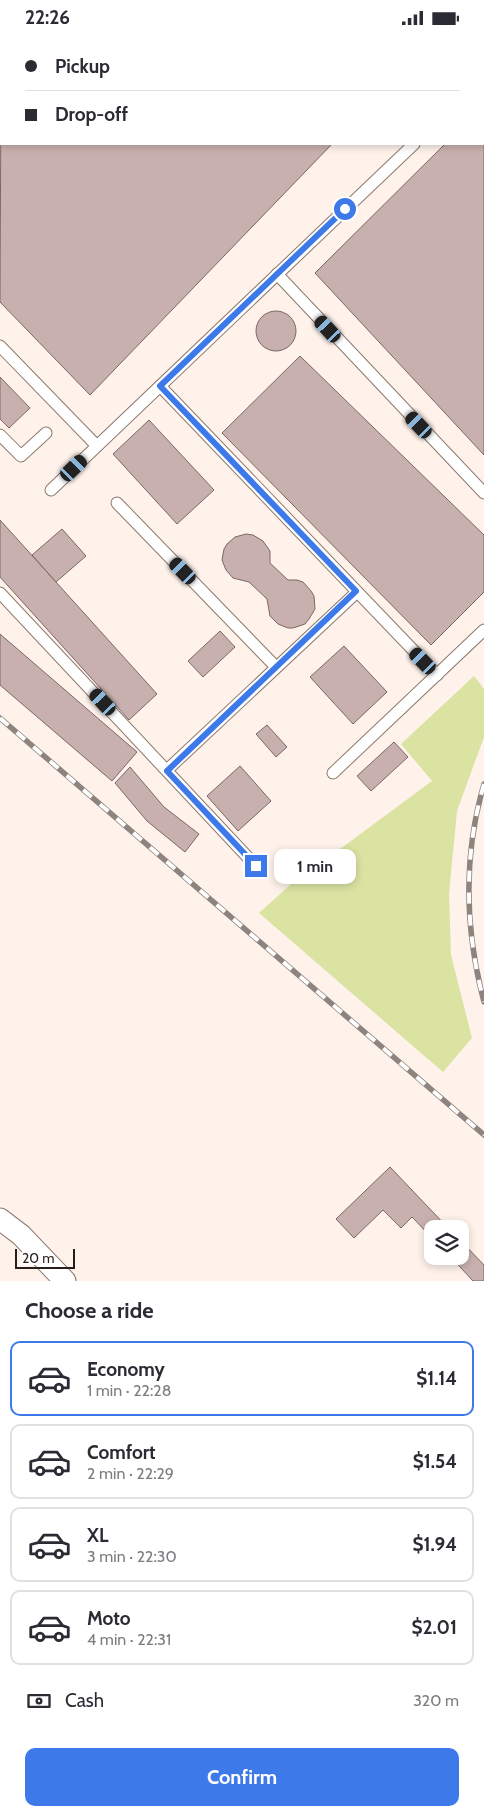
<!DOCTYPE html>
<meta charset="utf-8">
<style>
:root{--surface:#fff;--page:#f2f2f3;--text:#2b2b33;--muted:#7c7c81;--line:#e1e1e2;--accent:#3d79e9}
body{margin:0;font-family:Cabin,sans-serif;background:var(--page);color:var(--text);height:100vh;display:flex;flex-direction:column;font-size:19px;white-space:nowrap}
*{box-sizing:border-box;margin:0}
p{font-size:16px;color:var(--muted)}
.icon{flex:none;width:28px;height:28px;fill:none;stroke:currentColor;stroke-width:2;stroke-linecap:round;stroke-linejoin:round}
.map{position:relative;height:1246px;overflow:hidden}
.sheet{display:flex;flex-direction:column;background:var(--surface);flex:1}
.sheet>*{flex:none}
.hud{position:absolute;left:0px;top:0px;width:485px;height:110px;box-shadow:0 2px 8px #0003;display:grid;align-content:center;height:110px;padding:0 25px;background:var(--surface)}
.buttons{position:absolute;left:424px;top:1185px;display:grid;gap:10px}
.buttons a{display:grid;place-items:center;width:45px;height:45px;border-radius:10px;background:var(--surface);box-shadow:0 2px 8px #0003;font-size:25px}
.scale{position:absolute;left:15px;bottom:12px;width:60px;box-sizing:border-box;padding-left:5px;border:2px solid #251e1a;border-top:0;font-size:14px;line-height:18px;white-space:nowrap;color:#251e1a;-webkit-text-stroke:4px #fff;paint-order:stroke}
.end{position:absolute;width:22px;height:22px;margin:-11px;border:6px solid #3d79e9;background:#fff;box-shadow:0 0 0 2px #fff}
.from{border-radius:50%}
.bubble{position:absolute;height:35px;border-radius:10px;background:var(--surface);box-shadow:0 2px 8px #0003;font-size:16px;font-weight:700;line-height:35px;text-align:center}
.car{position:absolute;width:15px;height:30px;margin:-15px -8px;border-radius:6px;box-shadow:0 0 4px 1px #0007;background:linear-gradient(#222 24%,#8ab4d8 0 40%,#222 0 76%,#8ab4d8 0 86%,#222 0)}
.hud b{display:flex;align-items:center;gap:18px;height:48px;font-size:19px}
.hud b+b{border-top:1px solid var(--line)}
.hud i{width:12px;height:12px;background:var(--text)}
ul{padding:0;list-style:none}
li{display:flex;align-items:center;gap:15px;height:75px;margin:0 10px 8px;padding:0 15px;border:2px solid var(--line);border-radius:10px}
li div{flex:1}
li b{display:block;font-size:19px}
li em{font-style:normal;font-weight:700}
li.selected{border-color:var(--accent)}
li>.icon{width:45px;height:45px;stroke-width:1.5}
h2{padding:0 25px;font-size:22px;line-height:60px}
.pay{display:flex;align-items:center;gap:12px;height:55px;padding:0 25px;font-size:19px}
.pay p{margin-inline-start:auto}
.cta{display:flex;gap:10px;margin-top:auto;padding:10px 25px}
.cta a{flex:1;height:58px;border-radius:10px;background:var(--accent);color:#fff;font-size:20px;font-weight:700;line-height:58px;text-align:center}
.status{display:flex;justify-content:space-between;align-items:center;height:35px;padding:0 25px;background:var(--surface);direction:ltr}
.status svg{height:14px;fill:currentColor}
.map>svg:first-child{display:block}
.green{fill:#dbe3a2}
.building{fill:#c8b0ae;stroke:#7c6765}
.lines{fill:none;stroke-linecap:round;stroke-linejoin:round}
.service-casing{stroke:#8b796e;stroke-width:13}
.minor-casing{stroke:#8b796e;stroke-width:23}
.service{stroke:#fff;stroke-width:11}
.minor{stroke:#fff;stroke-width:21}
.rail-casing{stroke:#8e847f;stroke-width:5.5}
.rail{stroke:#fff;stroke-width:4;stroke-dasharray:11;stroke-linecap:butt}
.route{stroke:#3d79e9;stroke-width:6}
</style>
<div class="status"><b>22:26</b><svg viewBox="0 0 49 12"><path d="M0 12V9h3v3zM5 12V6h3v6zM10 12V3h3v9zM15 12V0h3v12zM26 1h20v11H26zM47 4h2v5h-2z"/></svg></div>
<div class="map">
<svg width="484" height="1246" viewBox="0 0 484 1246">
<rect width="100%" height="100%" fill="#fef2eb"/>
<polygon class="green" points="474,641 484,654 484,702 457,776 449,859 451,920 472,1003 443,1037 259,878 328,816 332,820 432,746 401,709"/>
<g class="building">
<polygon points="45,0 399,0 400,1 43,1"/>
<polygon points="1,43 1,109 332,109 90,360 0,267"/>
<polygon points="484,70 484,420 315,238 445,109 484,109"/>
<circle cx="276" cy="296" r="20"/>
<polygon points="300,321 484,500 484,557 431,610 222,398"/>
<polygon points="0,342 30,373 9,393 0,384"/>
<polygon points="149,385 214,455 177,489 113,419"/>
<polygon points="0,485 157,659 129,685 0,542"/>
<polygon points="62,494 86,521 56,547 32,520"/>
<polygon points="246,499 253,500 263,506 270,516 270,528 288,545 297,545 303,547 311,556 314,561 315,574 309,584 305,589 293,593 288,593 278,589 270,581 267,564 249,547 233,543 226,535 222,525 224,514 227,509 235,502"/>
<polygon points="220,596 235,612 203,642 188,626"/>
<polygon points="0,599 137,717 112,746 0,650"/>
<polygon points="344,611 387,657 353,689 310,642"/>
<polygon points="267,690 287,712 276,722 256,699"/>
<polygon points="394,707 408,722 371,756 357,741"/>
<polygon points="240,731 271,766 238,796 207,761"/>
<polygon points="130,732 164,772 199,799 185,817 147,786 115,748"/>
<polygon points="390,1132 449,1194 432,1194 432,1203 412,1182 401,1193 383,1175 354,1203 336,1184"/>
<polygon points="460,1205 484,1230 484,1246 473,1246 450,1221 460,1221"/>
</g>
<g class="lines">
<defs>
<g id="service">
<polyline points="442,0 443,1"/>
<polyline points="26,1 27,0"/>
<polyline points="0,27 1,26"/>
<polyline points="484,42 484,41"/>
<polyline points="277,239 484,458"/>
<polyline points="0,311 97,411"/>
<polyline points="160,351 437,640"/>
<polyline points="0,400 21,421 46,398"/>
<polyline points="51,455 414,109"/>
<polyline points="117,468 276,632"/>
<polyline points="0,558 256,831"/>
<polyline points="167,735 357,557"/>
<polyline points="333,738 484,595"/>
</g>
<polyline id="minor" points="0,1184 21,1200 65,1246"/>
</defs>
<use href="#service" class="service-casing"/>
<use href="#minor" class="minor-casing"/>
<use href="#service" class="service"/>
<use href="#minor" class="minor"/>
<defs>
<g id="rail">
<polyline points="0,683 484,1100"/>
<path d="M484 749C463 821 465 895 484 967"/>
</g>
</defs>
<use href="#rail" class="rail-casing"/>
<use href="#rail" class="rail"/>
</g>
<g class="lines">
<polyline class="route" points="256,831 167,736 356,556 160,351 345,174"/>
</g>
</svg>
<div class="buttons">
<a><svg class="icon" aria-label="layers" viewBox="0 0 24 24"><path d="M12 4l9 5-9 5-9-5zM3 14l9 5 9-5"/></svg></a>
</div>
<div class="scale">20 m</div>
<i class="end from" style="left:345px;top:174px"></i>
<i class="end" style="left:256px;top:831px"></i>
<div class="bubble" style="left:274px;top:814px;width:82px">1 min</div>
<i class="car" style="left:328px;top:294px;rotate:317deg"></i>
<i class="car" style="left:419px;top:390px;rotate:316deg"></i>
<i class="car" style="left:74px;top:433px;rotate:46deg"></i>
<i class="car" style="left:183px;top:536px;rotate:316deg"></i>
<i class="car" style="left:423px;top:626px;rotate:316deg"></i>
<i class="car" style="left:103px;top:667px;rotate:317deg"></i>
<div class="hud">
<b><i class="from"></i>Pickup</b>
<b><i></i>Drop-off</b>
</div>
</div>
<section class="sheet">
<h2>Choose a ride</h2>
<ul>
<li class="selected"><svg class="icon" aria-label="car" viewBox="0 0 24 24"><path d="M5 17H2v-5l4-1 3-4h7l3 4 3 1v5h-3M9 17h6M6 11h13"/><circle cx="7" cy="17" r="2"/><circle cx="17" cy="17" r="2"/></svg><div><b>Economy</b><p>1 min · 22:28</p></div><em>$1.14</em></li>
<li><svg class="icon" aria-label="car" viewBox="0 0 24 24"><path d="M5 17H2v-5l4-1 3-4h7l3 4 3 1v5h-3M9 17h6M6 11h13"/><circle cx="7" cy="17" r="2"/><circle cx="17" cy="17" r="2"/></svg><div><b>Comfort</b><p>2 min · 22:29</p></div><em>$1.54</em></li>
<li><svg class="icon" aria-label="car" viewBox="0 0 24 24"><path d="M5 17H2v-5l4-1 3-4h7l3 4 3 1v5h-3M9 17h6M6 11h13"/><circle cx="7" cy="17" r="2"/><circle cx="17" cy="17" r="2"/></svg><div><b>XL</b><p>3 min · 22:30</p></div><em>$1.94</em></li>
<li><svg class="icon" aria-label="car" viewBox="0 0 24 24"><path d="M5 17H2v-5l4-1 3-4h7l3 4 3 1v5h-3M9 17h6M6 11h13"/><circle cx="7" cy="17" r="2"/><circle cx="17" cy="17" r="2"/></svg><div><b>Moto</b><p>4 min · 22:31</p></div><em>$2.01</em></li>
</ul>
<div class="pay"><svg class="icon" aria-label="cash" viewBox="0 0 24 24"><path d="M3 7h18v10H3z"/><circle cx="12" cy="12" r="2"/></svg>Cash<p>320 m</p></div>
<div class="cta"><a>Confirm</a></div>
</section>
